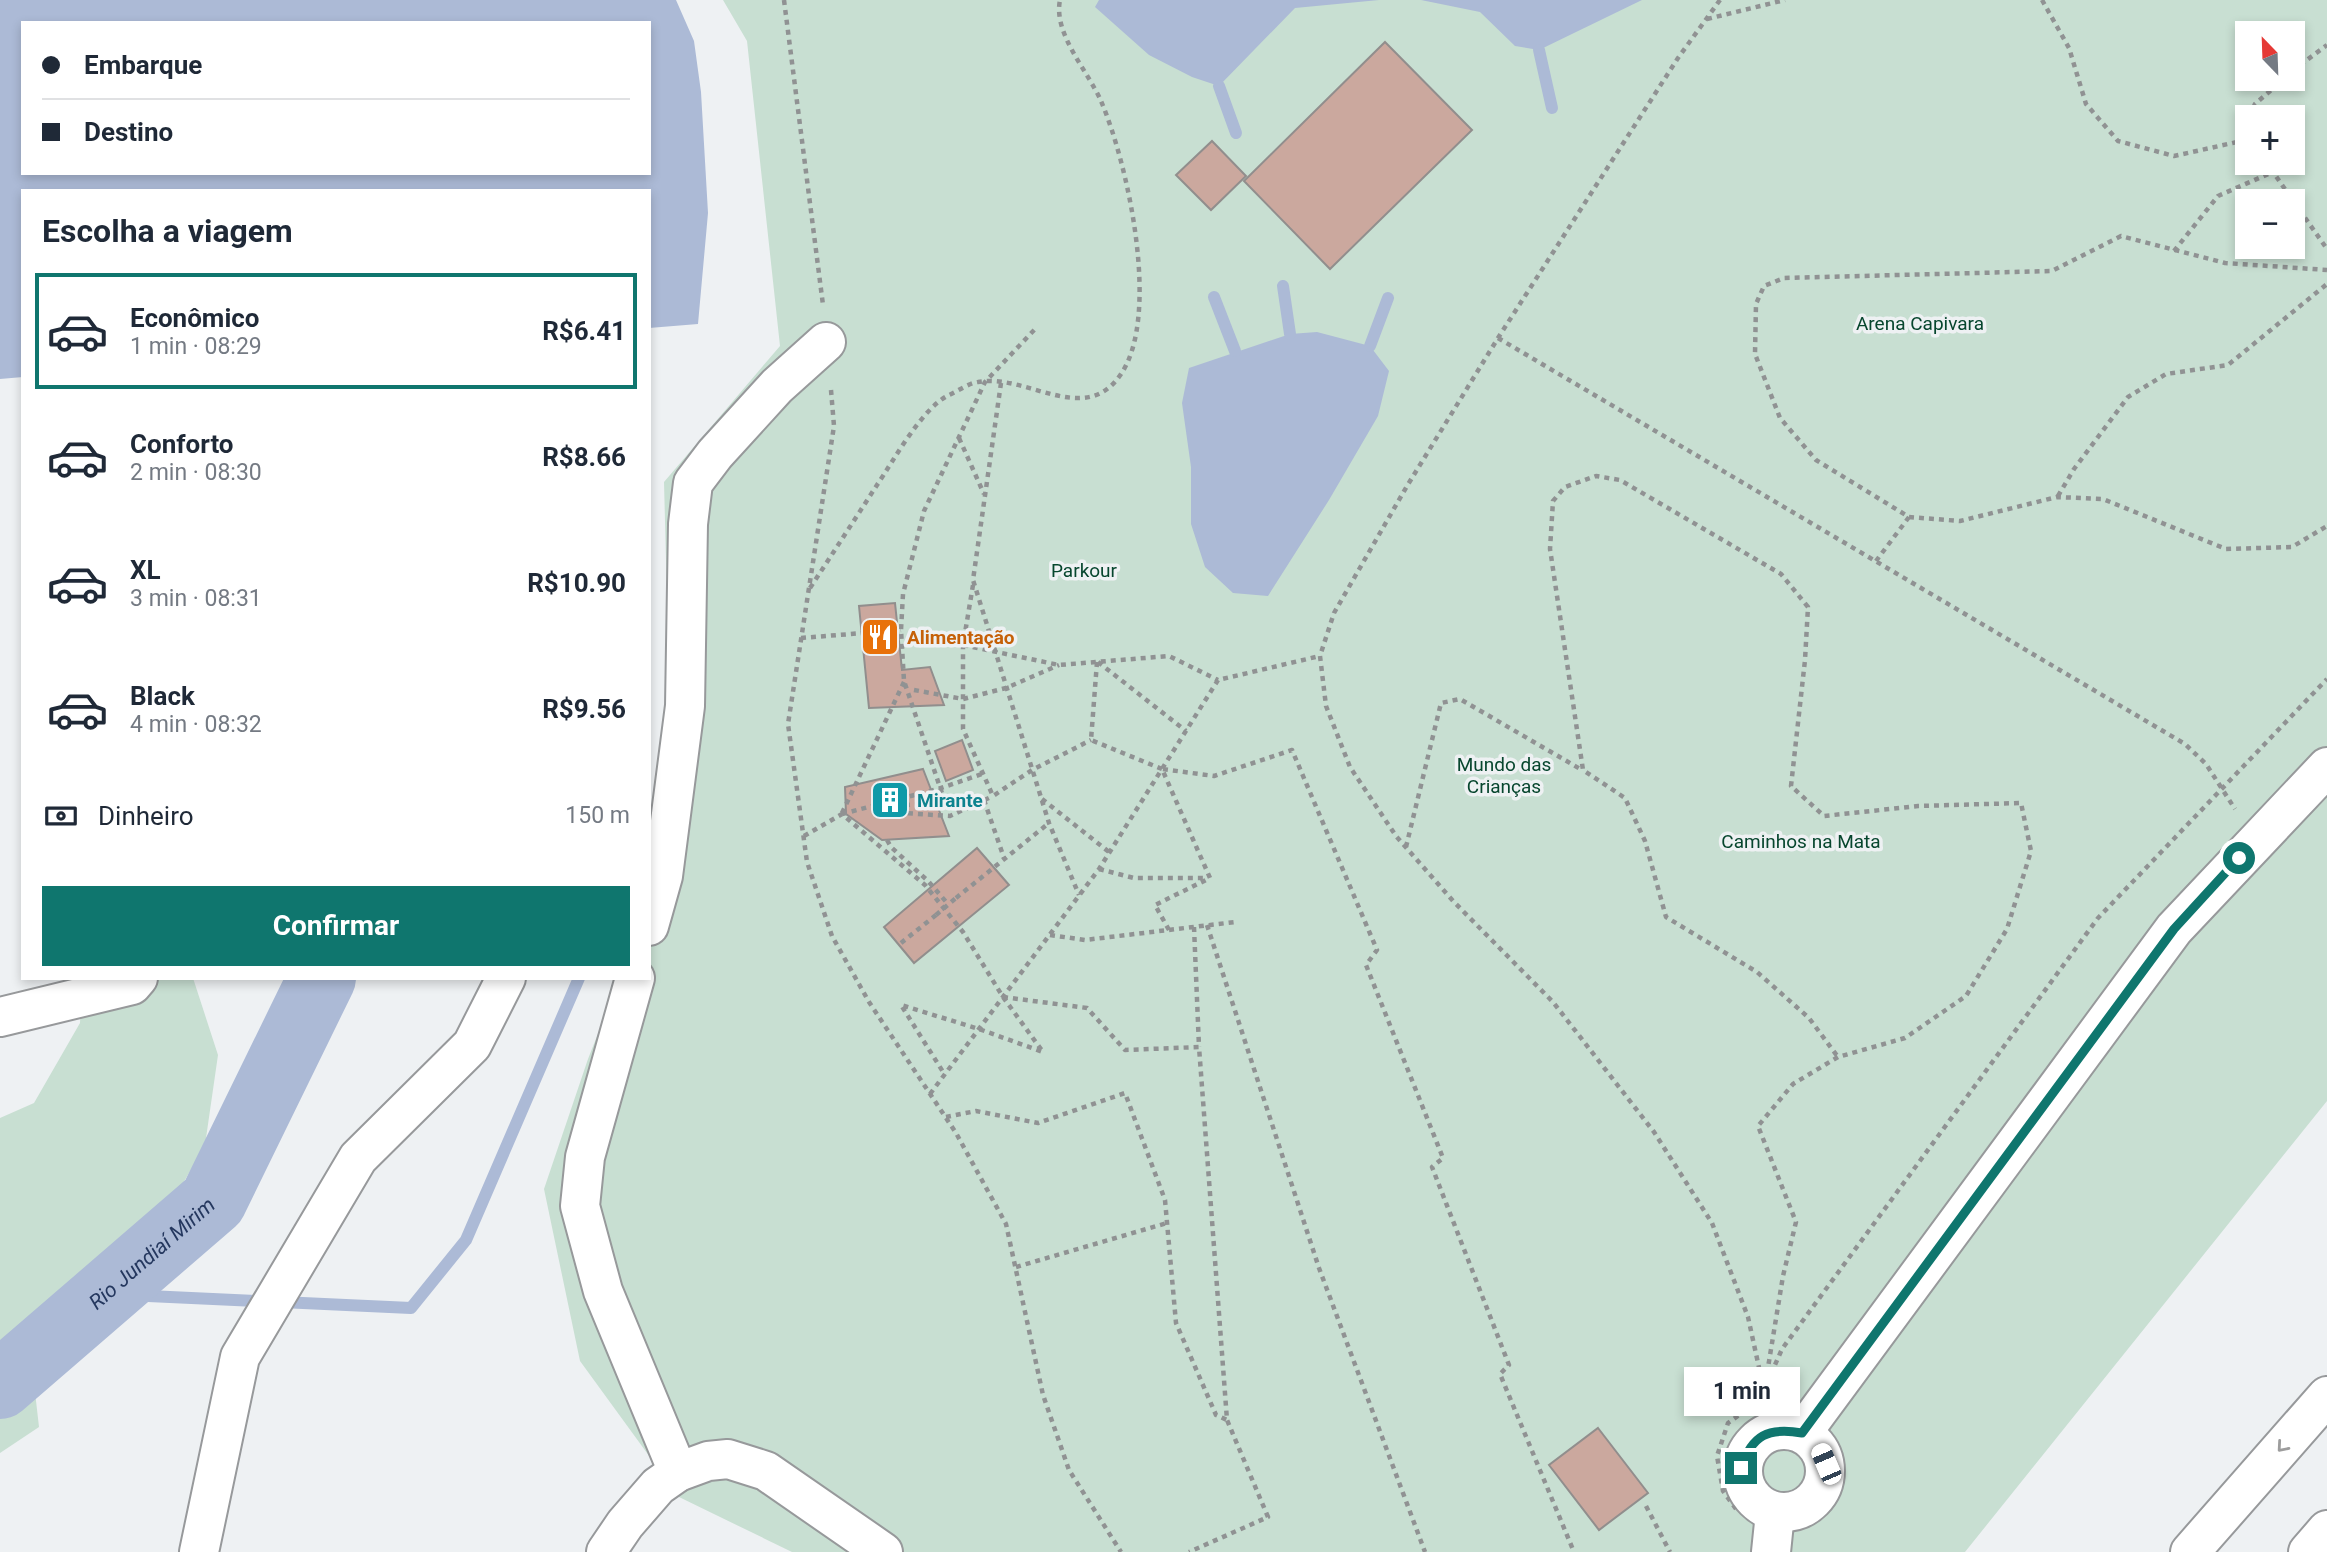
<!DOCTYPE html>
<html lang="pt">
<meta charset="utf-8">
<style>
:root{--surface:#fff;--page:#f2f2f3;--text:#1f2937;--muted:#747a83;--line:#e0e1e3;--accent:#0f766e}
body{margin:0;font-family:Roboto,sans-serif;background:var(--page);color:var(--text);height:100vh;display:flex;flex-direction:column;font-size:26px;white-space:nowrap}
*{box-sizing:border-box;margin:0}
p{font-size:23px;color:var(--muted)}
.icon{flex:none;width:38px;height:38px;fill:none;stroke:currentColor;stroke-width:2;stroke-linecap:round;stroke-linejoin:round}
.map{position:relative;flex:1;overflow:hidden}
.side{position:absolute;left:21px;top:189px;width:630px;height:791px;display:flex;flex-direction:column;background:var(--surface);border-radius:0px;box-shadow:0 4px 10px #0003}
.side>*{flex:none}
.banner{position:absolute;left:21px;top:21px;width:630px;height:154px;border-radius:0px;box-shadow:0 4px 10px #0003;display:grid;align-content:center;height:154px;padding:0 21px;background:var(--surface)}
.needle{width:46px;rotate:337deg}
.fabs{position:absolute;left:2235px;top:21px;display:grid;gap:14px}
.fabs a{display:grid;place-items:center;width:70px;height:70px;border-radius:0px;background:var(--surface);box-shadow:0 4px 10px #0003;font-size:35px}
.end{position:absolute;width:32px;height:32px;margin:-16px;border:9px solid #0f766e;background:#fff;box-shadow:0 0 0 4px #fff}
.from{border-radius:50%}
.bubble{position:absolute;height:49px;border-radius:0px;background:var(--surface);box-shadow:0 4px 10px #0003;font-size:23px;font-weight:700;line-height:49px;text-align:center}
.car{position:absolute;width:21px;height:42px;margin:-21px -10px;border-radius:9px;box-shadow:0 0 5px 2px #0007;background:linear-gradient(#fff 24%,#345 0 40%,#fff 0 76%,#345 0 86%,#fff 0)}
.banner b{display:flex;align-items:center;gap:24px;height:66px;font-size:26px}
.banner b+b{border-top:2px solid var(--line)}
.banner i{width:18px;height:18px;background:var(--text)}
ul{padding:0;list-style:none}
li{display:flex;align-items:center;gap:21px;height:116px;margin:0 14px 10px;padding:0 7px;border:4px solid transparent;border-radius:0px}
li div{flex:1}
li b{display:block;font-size:26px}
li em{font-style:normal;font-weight:700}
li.on{border-color:var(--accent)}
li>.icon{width:63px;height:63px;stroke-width:1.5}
h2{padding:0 21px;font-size:32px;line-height:84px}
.pay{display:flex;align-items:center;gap:18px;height:77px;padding:0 21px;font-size:26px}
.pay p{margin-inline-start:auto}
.action{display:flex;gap:14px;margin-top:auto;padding:14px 21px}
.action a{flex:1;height:80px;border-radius:0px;background:var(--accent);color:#fff;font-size:28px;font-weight:700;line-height:80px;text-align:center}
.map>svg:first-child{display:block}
.green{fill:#c8dfd2;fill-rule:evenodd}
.water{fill:#acbad6;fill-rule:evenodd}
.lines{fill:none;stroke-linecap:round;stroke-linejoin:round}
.stream{stroke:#acbad6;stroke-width:12}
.river{stroke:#acbad6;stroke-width:68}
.building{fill:#cba89e;stroke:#918e8d;stroke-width:2}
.minor-casing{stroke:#97999b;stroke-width:42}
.highway-casing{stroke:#97999b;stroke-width:42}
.path{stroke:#909293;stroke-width:4.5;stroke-dasharray:5 5;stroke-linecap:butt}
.minor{stroke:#fff;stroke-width:38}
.highway{stroke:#fff;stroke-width:38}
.path-bridge{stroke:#909293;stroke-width:4.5;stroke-dasharray:5 5;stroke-linecap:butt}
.oneway{stroke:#9d9d9d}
.route{stroke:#0f766e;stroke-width:9}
.labels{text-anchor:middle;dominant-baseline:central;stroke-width:7;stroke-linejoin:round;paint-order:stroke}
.park-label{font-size:19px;fill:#07462e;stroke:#eef1f3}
.food-label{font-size:19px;font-weight:bold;fill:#c56008;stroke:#eef1f3;text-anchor:start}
.culture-label{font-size:19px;font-weight:bold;fill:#0d838f;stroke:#eef1f3;text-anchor:start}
.water-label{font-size:21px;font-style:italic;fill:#25385f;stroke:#eef1f3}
</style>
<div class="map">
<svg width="2327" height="1552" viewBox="0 0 2327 1552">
<rect width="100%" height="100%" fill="#eef1f3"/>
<g class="green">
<path d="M723 0H2327V1101L1965 1552H792L679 1497 580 1361 544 1189 588 1059 620 978H649V868L670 716 664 482 780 346 747 41ZM2247 33H2292V79H2247ZM2247 117H2292V163H2247ZM2247 201H2292V247H2247Z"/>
<polygon points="82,978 193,978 218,1055 205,1145 119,1295 35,1392 39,1427 0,1453 0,1118 34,1103 80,1023"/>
</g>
<g class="water">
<path d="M0 0H676L694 41 701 92 708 213 698 324 649 328V191H23V377L0 379ZM23 23H649V173H23Z"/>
<polygon points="1099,0 1379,0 1295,8 1219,86 1192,77 1149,55 1095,7"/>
<polygon points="1421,0 1642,0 1539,50 1515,46 1480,12"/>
<polygon points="1317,332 1370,346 1389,371 1378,416 1329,500 1268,596 1233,593 1205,567 1191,524 1191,467 1182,403 1189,368 1290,334"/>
</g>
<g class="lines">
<g class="stream">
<polyline points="1539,50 1552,108"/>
<polyline points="1219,86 1236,133"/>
<polyline points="1283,286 1290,334"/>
<polyline points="1214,297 1235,351"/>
<polyline points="1370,346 1388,298"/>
<polyline points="105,1294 411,1308 466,1240 579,978"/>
</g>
<path class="river" id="s1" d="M0 1385 213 1201 322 978"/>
</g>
<g class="building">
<polygon points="1385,42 1472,130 1330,269 1244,181"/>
<polygon points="1212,141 1246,176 1211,210 1176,175"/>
<polygon points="895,603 902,670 930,667 944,705 869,708 859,606"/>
<polygon points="962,740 973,770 946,781 935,751"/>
<polygon points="923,769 949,836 882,840 846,814 845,787"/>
<polygon points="977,848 1009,885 914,963 884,927"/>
<polygon points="1598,1428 1648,1493 1599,1530 1549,1465"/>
</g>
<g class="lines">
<defs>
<g id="minor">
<polyline points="649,926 663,876 685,706 688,524 693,483 715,454 777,386 826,342"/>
<polyline points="635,978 585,1157 580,1206 603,1291 678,1472"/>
<polyline points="0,1017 132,985 138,978"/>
<circle cx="1784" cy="1471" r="41"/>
<polyline points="1802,1433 2174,929 2327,767"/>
<polyline points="199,1552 240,1357 358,1158 472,1045 506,978"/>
<polyline points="606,1552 625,1524 658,1486 678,1472 708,1461 728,1459 766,1471 883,1552"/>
<polyline points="1771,1552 1775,1513"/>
</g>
<g id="highway">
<polyline points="2190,1552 2327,1396"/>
<polyline points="2308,1552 2327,1530"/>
</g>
</defs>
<use href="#minor" class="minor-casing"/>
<use href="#highway" class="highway-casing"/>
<g class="path">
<polyline points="784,0 823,305"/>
<polyline points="1720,0 1678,58 1498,338 1407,486 1334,613 1320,656 1326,706 1350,767 1396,836 1453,901 1553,1002 1654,1132 1712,1223 1748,1317 1763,1386"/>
<polyline points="2042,0 2069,48 2086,104 2118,141 2174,156 2237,142 2247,150"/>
<polyline points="1707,19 1785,0"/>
<polyline points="2292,71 2327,45"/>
<polyline points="2249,117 2255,104 2284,79"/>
<polyline points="2237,142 2247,121"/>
<polyline points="2262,163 2273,172 2327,249"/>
<polyline points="2174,251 2218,196 2273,172"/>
<polyline points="1498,338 2185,744 2206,764 2235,809"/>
<polyline points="1001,383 973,580 1049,823 1079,895"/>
<polyline points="831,390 834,426 788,724 807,862 832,936 869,1002 956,1133 1006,1224 1043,1395 1069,1470 1121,1552"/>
<polyline points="959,438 984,494"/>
<polyline points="2058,496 2074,469 2128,397 2166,374 2228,365 2327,284"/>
<polyline points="1909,517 1960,521 2057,497 2103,499 2226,549 2292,547 2327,526"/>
<polyline points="1876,561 1909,517 1816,460 1780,418 1755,354 1756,304 1764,286 1784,278 2052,271 2121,236 2225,263 2327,270"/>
<polyline points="973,585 963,645 963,729 993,796 1032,770 1091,740"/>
<path d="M810 588C833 553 855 519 877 485 894 460 922 408 949 395 958 391 969 383 978 382 1027 373 1085 428 1121 374 1161 315 1128 164 1101 101 1088 71 1053 34 1060 0"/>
<polyline points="801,638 901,630"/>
<polyline points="963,645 1059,665 1169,656 1218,680"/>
<polyline points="1097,662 1091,740 1162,769"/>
<polyline points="1098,662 1186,731"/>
<polyline points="914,690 963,699 1006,688 1059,665"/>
<polyline points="1042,799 1109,852"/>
<polyline points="984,800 1004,858"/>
<polyline points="895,806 945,802 904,681 901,630 903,594 924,511 985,382 1036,328"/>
<polyline points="888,812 950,816 993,796"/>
<polyline points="842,813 904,682"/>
<polyline points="842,814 941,788 985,773"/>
<polyline points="804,836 842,814 925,885 963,932 1003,997 1043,1052 979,1029 901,1005 945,1075"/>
<polyline points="887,840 891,847 928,881 948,904"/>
<polyline points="1406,847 1441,703 1460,699 1582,770"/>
<polyline points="1099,869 1134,878 1206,878"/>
<polyline points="956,898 1049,823"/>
<polyline points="1207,925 1319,1268 1425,1552"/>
<polyline points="1194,927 1199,1047"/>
<polyline points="1169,930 1155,905 1210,878 1162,769 1214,776 1292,750 1377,950 1366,965 1443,1158 1432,1167 1509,1365 1500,1374 1574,1552"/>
<polyline points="1050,935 1085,940 1235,922"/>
<polyline points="901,943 936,915"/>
<polyline points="1003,997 1087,1008 1125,1050 1199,1047 1227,1420 1268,1517 1189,1552"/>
<polyline points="930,1094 1099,869 1218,680 1320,656"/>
<polyline points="946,1117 976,1111 1038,1123 1125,1093 1165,1200 1176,1323 1216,1415 1227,1420"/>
<polyline points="1016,1267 1167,1223"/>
<polyline points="1767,1383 1782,1349 2098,918 2327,679"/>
<polyline points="1646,1506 1670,1552"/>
<polyline points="1736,1509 1723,1491 1717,1456 1728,1423 1763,1398 1783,1276 1796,1222 1758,1126 1793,1084 1838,1057 1905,1038 1966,996 2007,929 2031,851 2021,803 1918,806 1824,816 1791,786 1805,660 1808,607 1781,574 1620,480 1596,476 1565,487 1553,501 1550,549 1583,770 1625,798 1645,841 1666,917 1757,972 1809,1018 1838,1057"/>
</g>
<use href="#minor" class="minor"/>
<use href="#highway" class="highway"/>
<polyline class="path-bridge" points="936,915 956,898"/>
</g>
<defs><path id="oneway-chevron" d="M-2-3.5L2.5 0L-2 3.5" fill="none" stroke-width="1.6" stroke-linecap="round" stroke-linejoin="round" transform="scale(1.75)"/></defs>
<use class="oneway" href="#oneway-chevron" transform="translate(2282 1447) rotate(131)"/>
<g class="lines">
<path class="route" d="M1741 1468C1752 1435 1768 1427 1802 1433L2174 929 2239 858"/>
</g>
<defs>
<symbol id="restaurant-square" viewBox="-11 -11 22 22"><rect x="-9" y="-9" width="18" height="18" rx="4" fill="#e8710a" stroke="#eef1f3"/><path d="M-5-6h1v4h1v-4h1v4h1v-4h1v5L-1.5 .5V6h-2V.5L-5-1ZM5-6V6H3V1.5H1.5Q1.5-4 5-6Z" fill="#fff"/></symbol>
<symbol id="building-square" viewBox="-11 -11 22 22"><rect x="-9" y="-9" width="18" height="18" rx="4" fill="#0f9aa8" stroke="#eef1f3"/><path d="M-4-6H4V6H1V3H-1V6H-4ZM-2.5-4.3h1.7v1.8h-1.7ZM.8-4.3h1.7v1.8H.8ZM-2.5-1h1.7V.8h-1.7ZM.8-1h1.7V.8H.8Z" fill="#fff"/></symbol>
</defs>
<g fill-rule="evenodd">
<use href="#restaurant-square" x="858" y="615" width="44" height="44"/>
<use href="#building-square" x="868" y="778" width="44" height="44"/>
</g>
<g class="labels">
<g class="park-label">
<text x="1920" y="323">Arena Capivara</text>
<text x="1084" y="570">Parkour</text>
<text x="1504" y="764">Mundo das<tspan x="1504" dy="22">Crianças</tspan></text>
<text x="1801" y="841">Caminhos na Mata</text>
</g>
<g class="food-label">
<text x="907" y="637">Alimentação</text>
</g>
<g class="culture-label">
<text x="917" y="800">Mirante</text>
</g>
<g class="water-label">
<text stroke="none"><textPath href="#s1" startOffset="201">Rio Jundiaí Mirim</textPath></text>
</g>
</g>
</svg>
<div class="fabs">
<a><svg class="needle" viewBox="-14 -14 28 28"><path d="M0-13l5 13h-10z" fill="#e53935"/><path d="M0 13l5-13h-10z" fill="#747a83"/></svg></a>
<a>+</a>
<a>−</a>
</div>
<i class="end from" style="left:2239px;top:858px"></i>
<i class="end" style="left:1741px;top:1468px"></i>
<div class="bubble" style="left:1684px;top:1367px;width:116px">1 min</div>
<i class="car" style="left:1826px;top:1464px;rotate:337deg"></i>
<div class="banner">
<b><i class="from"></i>Embarque</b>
<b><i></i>Destino</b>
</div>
<section class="side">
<h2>Escolha a viagem</h2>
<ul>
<li class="on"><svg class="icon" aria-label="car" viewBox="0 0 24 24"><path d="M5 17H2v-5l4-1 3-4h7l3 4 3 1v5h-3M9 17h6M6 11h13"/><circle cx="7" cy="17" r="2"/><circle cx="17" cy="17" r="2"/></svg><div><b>Econômico</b><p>1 min · 08:29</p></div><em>R$6.41</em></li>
<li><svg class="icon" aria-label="car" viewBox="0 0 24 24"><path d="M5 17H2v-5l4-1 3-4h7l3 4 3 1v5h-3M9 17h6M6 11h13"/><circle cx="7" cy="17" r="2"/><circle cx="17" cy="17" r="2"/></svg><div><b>Conforto</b><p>2 min · 08:30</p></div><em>R$8.66</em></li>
<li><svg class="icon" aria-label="car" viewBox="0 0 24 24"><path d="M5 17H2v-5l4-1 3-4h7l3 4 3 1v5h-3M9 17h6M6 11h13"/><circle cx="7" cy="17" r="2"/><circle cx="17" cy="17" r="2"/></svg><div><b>XL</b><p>3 min · 08:31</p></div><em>R$10.90</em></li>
<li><svg class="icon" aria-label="car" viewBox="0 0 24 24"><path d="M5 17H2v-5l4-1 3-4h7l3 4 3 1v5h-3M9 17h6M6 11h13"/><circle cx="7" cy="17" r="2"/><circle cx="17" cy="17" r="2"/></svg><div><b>Black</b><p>4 min · 08:32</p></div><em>R$9.56</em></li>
</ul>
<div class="pay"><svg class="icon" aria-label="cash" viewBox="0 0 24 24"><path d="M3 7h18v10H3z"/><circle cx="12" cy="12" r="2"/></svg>Dinheiro<p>150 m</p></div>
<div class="action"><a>Confirmar</a></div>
</section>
</div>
